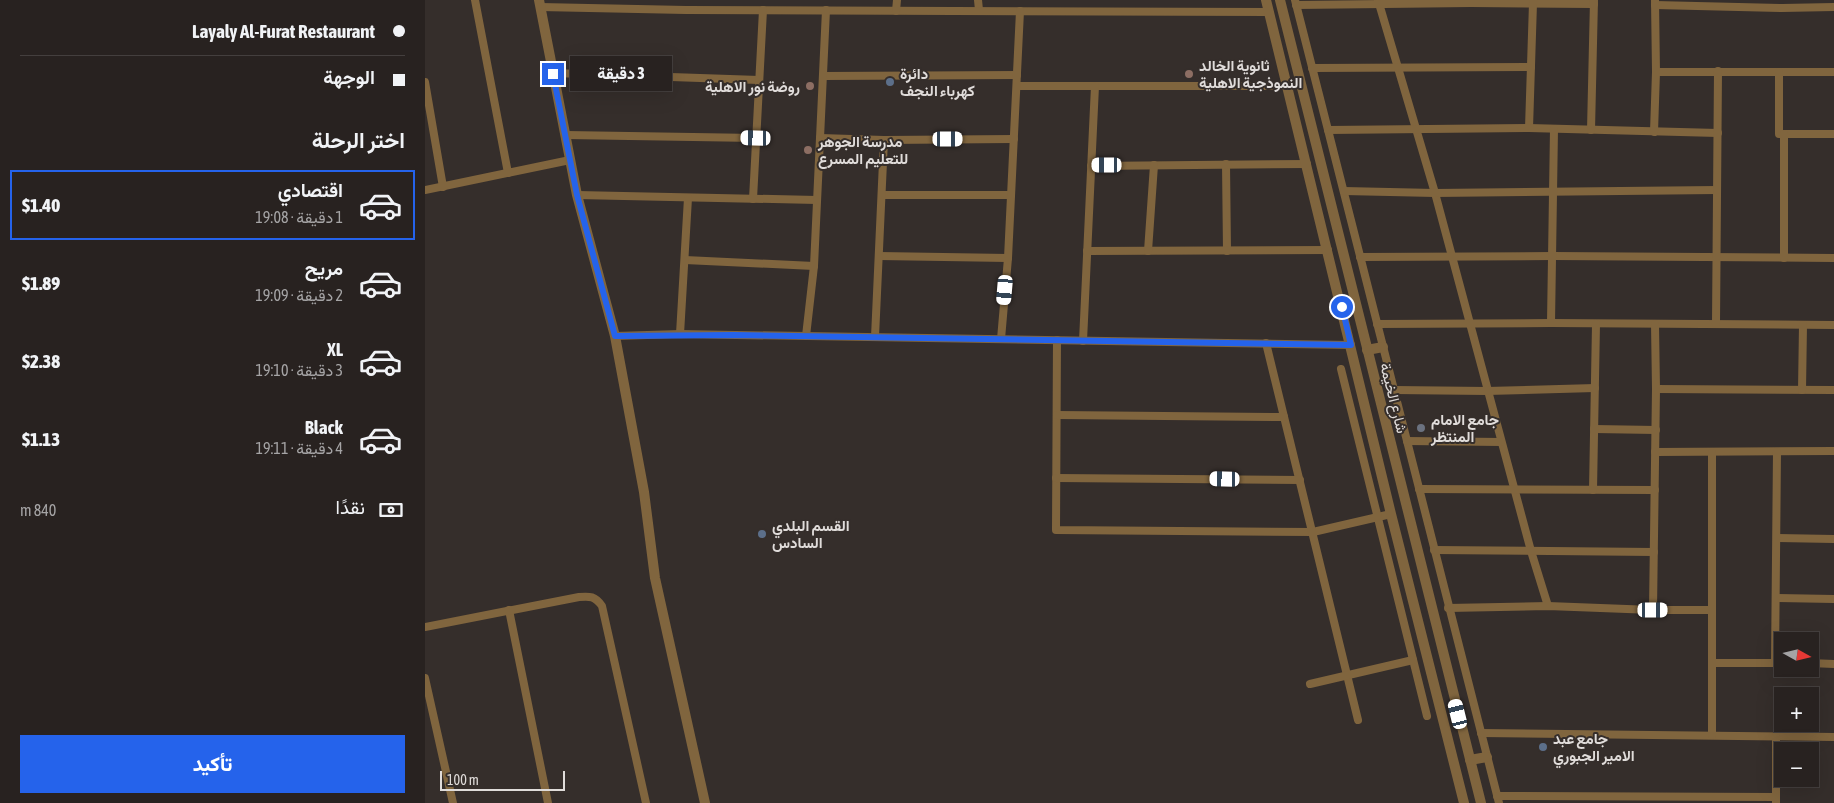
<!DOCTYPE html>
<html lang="ar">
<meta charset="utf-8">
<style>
:root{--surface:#282220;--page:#302a29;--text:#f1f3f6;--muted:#a5a4a5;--line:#443f3e;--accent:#2563eb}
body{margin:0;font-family:"Asap Condensed",Vazirmatn,sans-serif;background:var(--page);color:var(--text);direction:rtl;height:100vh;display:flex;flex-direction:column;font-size:19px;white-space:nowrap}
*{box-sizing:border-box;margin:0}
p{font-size:16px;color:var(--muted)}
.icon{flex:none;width:28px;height:28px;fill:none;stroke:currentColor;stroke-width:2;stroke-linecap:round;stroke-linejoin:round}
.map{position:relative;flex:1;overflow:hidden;direction:ltr}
.side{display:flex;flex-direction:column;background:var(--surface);width:425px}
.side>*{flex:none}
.guide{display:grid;align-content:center;height:110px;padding:0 20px;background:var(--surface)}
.needle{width:32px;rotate:98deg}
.tools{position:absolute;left:1349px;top:632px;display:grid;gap:10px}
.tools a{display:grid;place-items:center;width:45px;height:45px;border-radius:0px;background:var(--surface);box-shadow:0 5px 20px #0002,0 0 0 1px var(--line);font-size:25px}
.scale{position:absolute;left:15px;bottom:12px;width:125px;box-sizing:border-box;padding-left:5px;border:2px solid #e0dcda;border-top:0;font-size:14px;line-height:18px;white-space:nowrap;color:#e0dcda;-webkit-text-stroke:4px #352e2b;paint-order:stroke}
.end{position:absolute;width:22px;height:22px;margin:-11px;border:6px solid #2563eb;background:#fff;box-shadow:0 0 0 2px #fff}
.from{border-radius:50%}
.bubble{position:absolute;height:35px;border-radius:0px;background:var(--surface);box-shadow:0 5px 20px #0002,0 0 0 1px var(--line);font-size:16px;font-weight:800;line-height:35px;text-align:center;direction:rtl}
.car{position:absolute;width:15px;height:30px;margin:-15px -8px;border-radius:6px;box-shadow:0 0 4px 1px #0007;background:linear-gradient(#fff 24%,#345 0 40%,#fff 0 76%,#345 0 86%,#fff 0)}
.guide b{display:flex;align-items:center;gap:18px;height:48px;font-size:19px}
.guide b+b{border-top:1px solid var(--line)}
.guide i{width:12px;height:12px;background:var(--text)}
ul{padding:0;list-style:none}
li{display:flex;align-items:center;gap:15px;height:70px;margin:0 10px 8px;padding:0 10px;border:2px solid transparent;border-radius:0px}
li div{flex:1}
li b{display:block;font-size:19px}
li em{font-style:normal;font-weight:800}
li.selected{border-color:var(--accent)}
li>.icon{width:45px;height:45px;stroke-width:1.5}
h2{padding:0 20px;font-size:22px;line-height:60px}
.pay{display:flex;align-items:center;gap:12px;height:55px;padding:0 20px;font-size:19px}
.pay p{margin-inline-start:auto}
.cta{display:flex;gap:10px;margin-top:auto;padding:10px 20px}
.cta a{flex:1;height:58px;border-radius:0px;background:var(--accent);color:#fff;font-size:20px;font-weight:800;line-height:58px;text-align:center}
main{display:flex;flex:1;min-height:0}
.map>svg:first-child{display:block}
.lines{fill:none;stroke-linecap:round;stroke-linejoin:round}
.minor{stroke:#80653e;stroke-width:8}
.tertiary{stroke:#80653e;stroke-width:10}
.route{stroke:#2563eb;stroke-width:6}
.education-dot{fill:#8d6e63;stroke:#352e2b;stroke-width:2}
.service-dot{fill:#5c6f8a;stroke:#352e2b;stroke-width:2}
.worship-dot{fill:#6b7280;stroke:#352e2b;stroke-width:2}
.labels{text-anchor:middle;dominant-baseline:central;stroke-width:4;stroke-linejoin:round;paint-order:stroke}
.poi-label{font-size:15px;font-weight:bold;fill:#e0dcda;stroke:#352e2b;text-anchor:start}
.street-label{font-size:15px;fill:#e0dcda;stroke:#352e2b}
</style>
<main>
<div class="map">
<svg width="1409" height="803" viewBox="0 0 1409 803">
<rect width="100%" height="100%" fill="#352e2b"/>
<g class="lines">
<g class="minor">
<polyline points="50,0 83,173"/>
<polyline points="553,0 554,10"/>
<polyline points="870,0 1074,803"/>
<polyline points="953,0 1010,193 1106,551 1123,606"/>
<polyline points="871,5 1046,3 1169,4"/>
<polyline points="1230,5 1357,8 1409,7"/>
<polyline points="115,7 261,10 844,12"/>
<polyline points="471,11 472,0"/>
<polyline points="887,68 1106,67"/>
<polyline points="1231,72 1409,72"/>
<polyline points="1354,72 1354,134 1409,134"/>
<polyline points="128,73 334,80"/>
<polyline points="398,76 592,75"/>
<polyline points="0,82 18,187"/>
<polyline points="592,86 862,86"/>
<polyline points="1104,128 1108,3"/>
<polyline points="903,130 1104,128 1293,133"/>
<polyline points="1166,130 1169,0"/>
<polyline points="1229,132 1231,72 1230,0"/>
<polyline points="141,135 331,138"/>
<polyline points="395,138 459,140 589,139"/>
<polyline points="801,164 802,251"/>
<polyline points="666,166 882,164"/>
<polyline points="0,190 145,160"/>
<polyline points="919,191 1010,193 1292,190"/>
<polyline points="152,195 392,200"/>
<polyline points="457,195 586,195"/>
<polyline points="328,199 338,10"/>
<polyline points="662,251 903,250"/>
<polyline points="723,251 729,165"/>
<polyline points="454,256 583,258"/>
<polyline points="935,257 1128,256 1409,258"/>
<polyline points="1359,258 1359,134"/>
<polyline points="260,260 389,266"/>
<polyline points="1126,323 1129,129"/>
<polyline points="952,324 1126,323 1409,325"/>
<polyline points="1291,324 1293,71"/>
<polyline points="255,334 263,198"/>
<polyline points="190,336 255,334 926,345"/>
<polyline points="381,336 389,266 401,10"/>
<polyline points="450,337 459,140"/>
<polyline points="576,339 583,258 595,11"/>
<polyline points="632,340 631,530 888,532 966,514"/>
<polyline points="658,341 670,86"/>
<polyline points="841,343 933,720"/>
<polyline points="916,369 1002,716"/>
<polyline points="1231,389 1409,390"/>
<polyline points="969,390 1062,391 1170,388"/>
<polyline points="1377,390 1378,325"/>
<polyline points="632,415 859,417"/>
<polyline points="1169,429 1231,430"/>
<polyline points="982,441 1076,442"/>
<polyline points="1230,452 1409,451"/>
<polyline points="631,478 875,480"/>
<polyline points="994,489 1230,490"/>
<polyline points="1168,490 1171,324"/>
<polyline points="1352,538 1409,539"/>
<polyline points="1009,550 1229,552"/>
<polyline points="1351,598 1409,599"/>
<polyline points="1023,608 1123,606 1228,610 1287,610"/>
<polyline points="84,610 123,803"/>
<polyline points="1228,610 1231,389 1230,324"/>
<path d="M0 627 154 597C165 596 170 596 177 606L221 803"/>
<polyline points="1287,663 1358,663"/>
<polyline points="1350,663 1352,452"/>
<polyline points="1385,663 1409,664"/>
<polyline points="0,678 28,803"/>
<polyline points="885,684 988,660"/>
<polyline points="1056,733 1409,737"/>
<polyline points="1287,735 1287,453"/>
<polyline points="1072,796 1351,797"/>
<polyline points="1351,803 1351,736"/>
</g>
<g class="tertiary">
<polyline points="114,0 152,195 190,336 219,492 230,578 280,803"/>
<polyline points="841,0 966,514 1039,803"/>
<polyline points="855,0 1056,803"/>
<polyline points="942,350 958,347"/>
<polyline points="1045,760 1062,757"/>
</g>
</g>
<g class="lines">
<polyline class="route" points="128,74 152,195 190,336 309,335 926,345 917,307"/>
</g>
<g class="education-dot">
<circle cx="764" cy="74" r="5"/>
<circle cx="385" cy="86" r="5"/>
<circle cx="383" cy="150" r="5"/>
</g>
<g class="service-dot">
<circle cx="465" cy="82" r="5"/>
<circle cx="337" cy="534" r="5"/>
<circle cx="1118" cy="747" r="5"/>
</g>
<circle class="worship-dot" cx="996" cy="428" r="5"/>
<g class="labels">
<g class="poi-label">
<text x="774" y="65">ثانوية الخالد<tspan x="774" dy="17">النموذجية الاهلية</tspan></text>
<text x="475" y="73">دائرة<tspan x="475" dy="17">كهرباء النجف</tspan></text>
<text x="375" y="86" text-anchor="end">روضة نور الاهلية</text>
<text x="393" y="141">مدرسة الجوهر<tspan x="393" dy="17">للتعليم المسرع</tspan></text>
<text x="1006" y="419">جامع الامام<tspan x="1006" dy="17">المنتظر</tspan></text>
<text x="347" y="525">القسم البلدي<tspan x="347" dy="17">السادس</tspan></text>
<text x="1128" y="738">جامع عبد<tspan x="1128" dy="17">الامير الجبوري</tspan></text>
</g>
<g class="street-label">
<text transform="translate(969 398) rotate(76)">شارع الخيمة</text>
</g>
</g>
</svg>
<div class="tools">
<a><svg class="needle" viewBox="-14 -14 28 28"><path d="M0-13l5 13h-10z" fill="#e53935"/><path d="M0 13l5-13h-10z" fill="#a5a4a5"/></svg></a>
<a>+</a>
<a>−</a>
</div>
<div class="scale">100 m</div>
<i class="end from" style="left:917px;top:307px"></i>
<i class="end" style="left:128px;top:74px"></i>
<div class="bubble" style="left:145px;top:56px;width:102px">3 دقيقة</div>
<i class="car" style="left:331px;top:138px;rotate:271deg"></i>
<i class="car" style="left:523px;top:139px;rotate:90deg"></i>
<i class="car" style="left:682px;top:165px;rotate:270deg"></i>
<i class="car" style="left:580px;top:290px;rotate:185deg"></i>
<i class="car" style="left:800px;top:479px;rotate:271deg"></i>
<i class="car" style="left:1228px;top:610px;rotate:90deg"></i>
<i class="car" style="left:1033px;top:714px;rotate:346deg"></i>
</div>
<section class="side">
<div class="guide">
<b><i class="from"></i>Layaly Al-Furat Restaurant</b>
<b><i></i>الوجهة</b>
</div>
<h2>اختر الرحلة</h2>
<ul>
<li class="selected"><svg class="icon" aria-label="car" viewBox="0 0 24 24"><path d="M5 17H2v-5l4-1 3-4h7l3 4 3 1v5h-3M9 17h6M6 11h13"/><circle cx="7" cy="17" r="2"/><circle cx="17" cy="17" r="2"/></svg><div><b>اقتصادي</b><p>1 دقيقة · 19:08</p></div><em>$1.40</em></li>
<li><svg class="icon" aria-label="car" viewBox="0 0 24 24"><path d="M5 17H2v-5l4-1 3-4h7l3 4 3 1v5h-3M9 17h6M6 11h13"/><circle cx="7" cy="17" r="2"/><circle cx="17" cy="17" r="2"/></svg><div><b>مريح</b><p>2 دقيقة · 19:09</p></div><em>$1.89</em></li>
<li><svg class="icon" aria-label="car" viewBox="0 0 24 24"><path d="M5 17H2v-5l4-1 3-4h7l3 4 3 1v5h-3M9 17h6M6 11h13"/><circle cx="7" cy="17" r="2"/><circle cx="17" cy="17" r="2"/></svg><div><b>XL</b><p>3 دقيقة · 19:10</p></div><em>$2.38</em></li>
<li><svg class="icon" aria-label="car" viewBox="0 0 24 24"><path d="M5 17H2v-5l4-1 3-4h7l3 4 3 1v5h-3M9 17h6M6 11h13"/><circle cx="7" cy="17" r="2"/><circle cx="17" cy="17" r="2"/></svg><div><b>Black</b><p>4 دقيقة · 19:11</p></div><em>$1.13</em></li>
</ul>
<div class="pay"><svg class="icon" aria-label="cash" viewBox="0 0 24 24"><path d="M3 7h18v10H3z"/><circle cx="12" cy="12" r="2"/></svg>نقدًا<p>840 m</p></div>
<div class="cta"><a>تأكيد</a></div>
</section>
</main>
